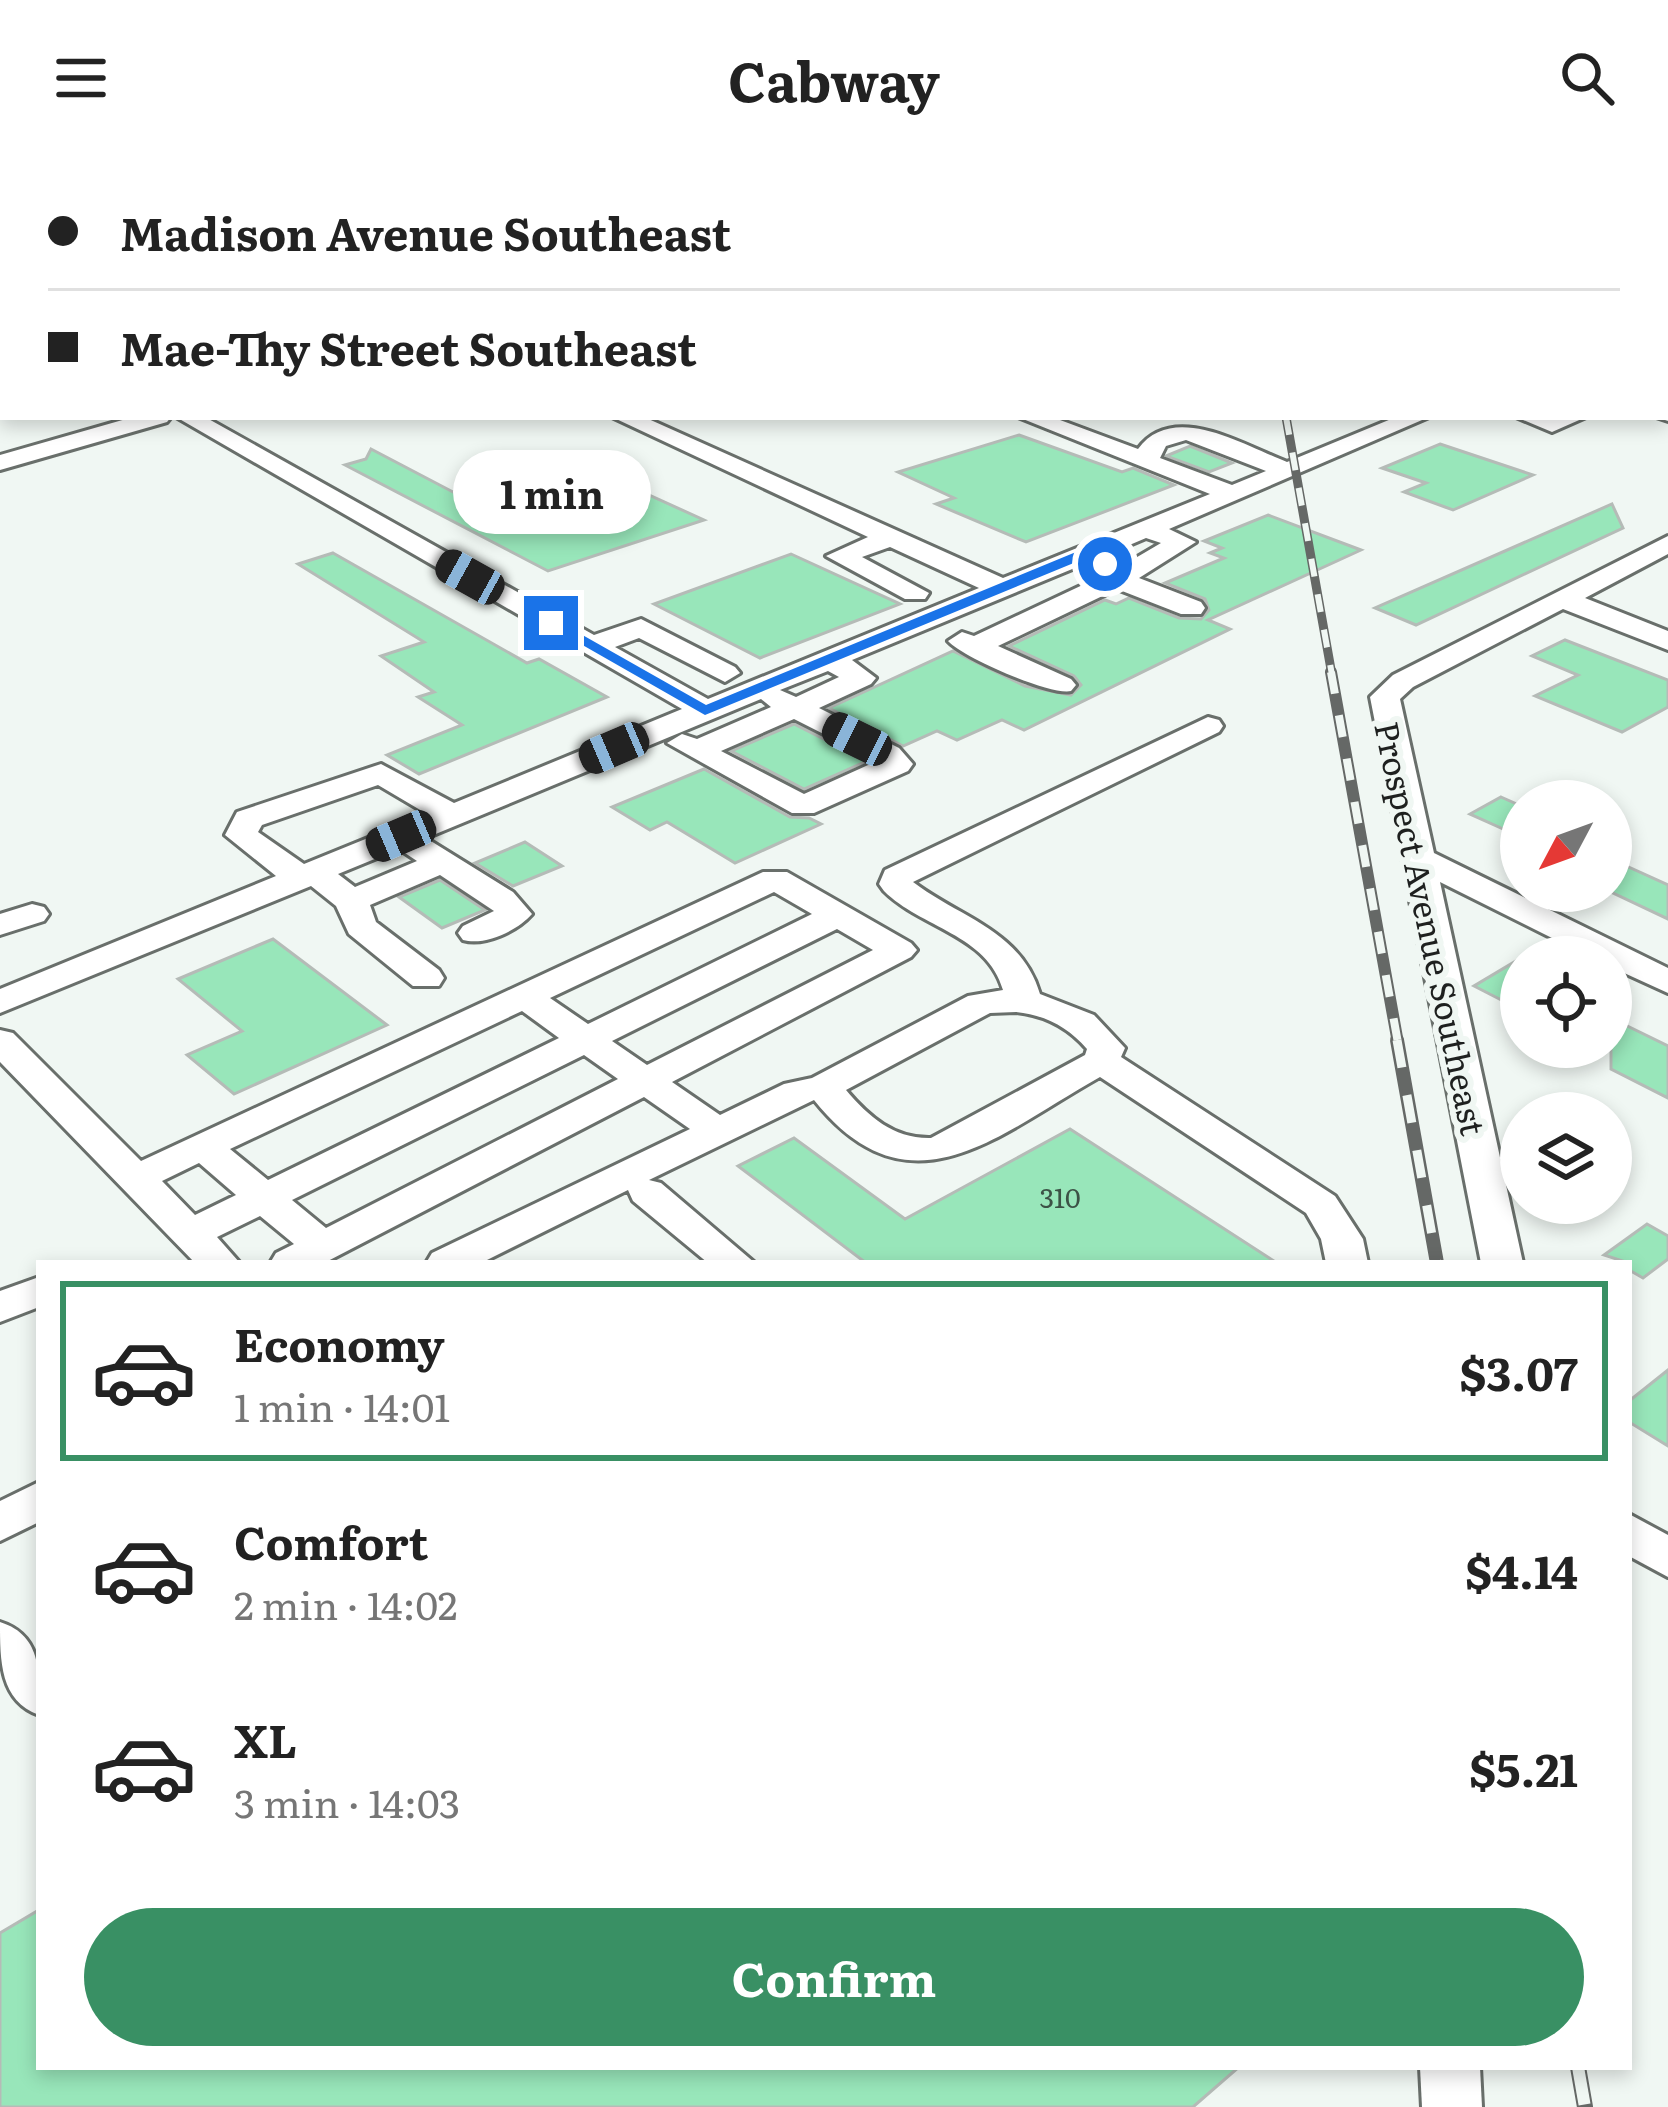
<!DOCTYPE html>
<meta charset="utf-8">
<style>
:root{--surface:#fff;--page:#f2f2f2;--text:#222;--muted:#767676;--line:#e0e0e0;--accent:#399064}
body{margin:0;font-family:Literata,serif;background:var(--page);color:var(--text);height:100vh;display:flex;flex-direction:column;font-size:45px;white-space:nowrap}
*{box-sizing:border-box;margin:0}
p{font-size:39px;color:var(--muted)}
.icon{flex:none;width:66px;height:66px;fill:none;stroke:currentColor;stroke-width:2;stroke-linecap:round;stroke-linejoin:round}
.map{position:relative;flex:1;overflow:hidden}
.sheet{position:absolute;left:36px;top:1104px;width:1596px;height:810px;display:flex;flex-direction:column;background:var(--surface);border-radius:0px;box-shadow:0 6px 18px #0003}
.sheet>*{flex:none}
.banner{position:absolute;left:0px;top:0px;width:1668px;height:264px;box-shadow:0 6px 18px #0003;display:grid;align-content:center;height:264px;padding:0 48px;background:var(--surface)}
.needle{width:78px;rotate:229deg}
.controls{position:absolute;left:1500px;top:624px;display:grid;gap:24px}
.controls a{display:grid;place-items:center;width:132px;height:132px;border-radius:50%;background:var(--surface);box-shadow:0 6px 18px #0003;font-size:60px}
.end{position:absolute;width:54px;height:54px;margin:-27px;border:15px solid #1a73e8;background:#fff;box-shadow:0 0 0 6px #fff}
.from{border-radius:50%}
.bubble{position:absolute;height:84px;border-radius:42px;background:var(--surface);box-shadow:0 6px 18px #0003;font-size:39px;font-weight:700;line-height:84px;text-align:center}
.car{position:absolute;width:36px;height:72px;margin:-36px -18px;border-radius:15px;box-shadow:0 0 9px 3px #0007;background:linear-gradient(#222 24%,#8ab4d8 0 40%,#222 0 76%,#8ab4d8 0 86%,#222 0)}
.banner b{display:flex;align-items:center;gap:42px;height:114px;font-size:45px}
.banner b+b{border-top:3px solid var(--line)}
.banner i{width:30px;height:30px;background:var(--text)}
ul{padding:21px 0 0;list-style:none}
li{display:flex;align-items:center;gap:36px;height:180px;margin:0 24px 18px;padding:0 24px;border:6px solid transparent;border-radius:0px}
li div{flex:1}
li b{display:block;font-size:45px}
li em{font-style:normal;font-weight:700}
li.selected{border-color:var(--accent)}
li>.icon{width:108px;height:108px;stroke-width:1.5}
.primary-button{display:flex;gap:24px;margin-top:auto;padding:24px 48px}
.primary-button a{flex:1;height:138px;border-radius:72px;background:var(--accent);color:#fff;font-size:48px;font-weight:700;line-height:138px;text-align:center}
header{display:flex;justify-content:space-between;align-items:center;height:156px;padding:0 48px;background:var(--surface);font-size:54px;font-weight:700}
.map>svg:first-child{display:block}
.building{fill:#98e6ba;stroke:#b5bbb7;stroke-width:3}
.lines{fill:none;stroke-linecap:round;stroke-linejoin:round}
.minor-casing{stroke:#696f6b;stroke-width:6}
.minor{fill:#fff;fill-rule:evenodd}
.rail-far3-casing{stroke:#656866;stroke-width:9}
.rail-far2-casing{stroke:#656866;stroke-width:12}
.rail-far1-casing{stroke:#656866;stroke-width:14}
.rail-casing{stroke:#656866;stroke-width:16}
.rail-far3{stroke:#f0f7f3;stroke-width:6;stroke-dasharray:18;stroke-linecap:butt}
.rail-far2{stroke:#f0f7f3;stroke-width:8;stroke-dasharray:22;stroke-linecap:butt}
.rail-far1{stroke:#f0f7f3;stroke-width:9;stroke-dasharray:28;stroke-linecap:butt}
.rail{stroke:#f0f7f3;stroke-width:12;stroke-dasharray:38;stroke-linecap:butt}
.route{fill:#1a73e8}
.labels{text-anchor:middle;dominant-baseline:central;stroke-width:12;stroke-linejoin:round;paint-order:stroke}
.number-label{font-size:27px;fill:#3c5246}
.street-label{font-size:33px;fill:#1e201f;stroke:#f0f7f3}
</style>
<header><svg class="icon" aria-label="menu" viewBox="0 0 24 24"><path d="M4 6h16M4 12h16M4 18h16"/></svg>Cabway<svg class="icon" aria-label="search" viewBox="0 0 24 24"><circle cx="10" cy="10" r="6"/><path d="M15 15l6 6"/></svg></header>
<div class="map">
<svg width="1668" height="1951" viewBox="0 0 1668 1951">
<rect width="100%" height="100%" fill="#f0f7f3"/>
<g class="building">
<polygon points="1019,279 1122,316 1133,312 1174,329 1026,386 936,348 954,342 898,316"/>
<polygon points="1440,288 1533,319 1453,354 1404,336 1426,327 1382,312"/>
<polygon points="1190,290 1232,307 1209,316 1166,300"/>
<polygon points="371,293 453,336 491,325 516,338 592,313 704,364 548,415 345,309 366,303"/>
<polygon points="1612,348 1623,372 1416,469 1375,452"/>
<polygon points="1268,359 1361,394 1208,464 1230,473 1024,574 1002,564 957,584 937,575 903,590 829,552 953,495 1025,530 1071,539 1081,529 1074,520 1009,490 1105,444 1116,448 1129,442 1179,462 1201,463 1209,454 1205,443 1165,427 1224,402 1210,397 1222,392 1204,385"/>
<polygon points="333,397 527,507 539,503 607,541 419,618 387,599 462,569 418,541 434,536 381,500 424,486 298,408"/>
<polygon points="791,398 900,448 760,502 654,448"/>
<polygon points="1565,484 1668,524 1668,551 1622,576 1535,540 1578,519 1532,500"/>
<polygon points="794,568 867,605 804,633 731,595"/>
<polygon points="704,613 790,661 809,662 821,668 735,707 667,666 650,674 612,651"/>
<polygon points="1501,641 1521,650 1521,681 1470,658"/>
<polygon points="525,686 562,710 513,730 475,707"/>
<polygon points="1611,703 1668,729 1668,763 1611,736"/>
<polygon points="440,724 485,754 442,772 399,741"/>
<polygon points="273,783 387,869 234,938 187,899 242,875 178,823"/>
<polygon points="1521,802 1521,854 1474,830"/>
<polygon points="1611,862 1668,890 1668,942 1611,913"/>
<polygon points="1070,973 1277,1107 866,1107 738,1010 794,982 905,1063"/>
<polygon points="1647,1068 1668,1080 1668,1103 1643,1122 1629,1114 1629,1107 1604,1099"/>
<polygon points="1668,1214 1668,1290 1629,1266 1629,1245"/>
<polygon points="39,1754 39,1911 1239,1911 1193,1951 0,1951 0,1777"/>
</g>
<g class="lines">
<defs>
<g id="minor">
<polygon points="8,0 39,0 6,3"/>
<polygon points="333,0 362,0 331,3"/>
<polygon points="566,0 594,0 564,3"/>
<polygon points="845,0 873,0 843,3"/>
<polygon points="887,0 912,0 914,3 889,3"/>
<polygon points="993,0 1020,0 991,3"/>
<polygon points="1203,0 1221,0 1222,3 1204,3"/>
<polygon points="1309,0 1327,0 1328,3 1310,3"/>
<rect x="1665" y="32" width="3" height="12"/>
<polygon points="1668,99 1668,111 1665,112 1665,100"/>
<rect x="0" y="154" width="3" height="14"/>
<polygon points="1665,250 1668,251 1668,265 1656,261 1665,261"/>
<polygon points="133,261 171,261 167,266 0,314 0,299"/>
<path d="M176 261H205L594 479 641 463 735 511 740 517 725 526 639 482 615 491 708 543 979 432 890 391 862 401 929 437 925 443H905L826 400 868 381 612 261H644L1003 422 1210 338 1018 261H1052L1138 293C1173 245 1243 289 1287 306L1396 261H1429L1169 373 1196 386 1139 422 1201 446 1205 452 1201 458H1181L1117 433 998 490 1071 523 1076 529 1071 535C1051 540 962 501 948 485L962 476 974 480 1106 418 1082 409 852 504 876 522 871 528 819 552 899 592 913 608 908 615 814 657H792L667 587 682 578 697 583 771 551 761 543 426 682 513 736 532 758C517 775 485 790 463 784L458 777 463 770 494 755 440 719 370 749 376 766 439 814 444 822 439 830H413L349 778 336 750 311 730 0 857V833L276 720 225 679 237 656 381 608 454 647 682 553ZM1186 284 1266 315 1232 329 1160 302 1166 290ZM1146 382 1161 387 1127 407 1106 399ZM828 515 839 521 796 541 780 534ZM794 563 877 605 804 638 721 595ZM378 629 427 658 304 708 258 676 262 669ZM399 693 417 705 355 731 338 718Z"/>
<polygon points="1516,261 1586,261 1552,276"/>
<polygon points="1668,380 1668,398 1585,442 1668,475 1668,494 1563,453 1413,531 1400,543 1434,697 1668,812 1668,837 1611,811 1611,801 1590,801 1440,726 1523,1107 1481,1107 1370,541 1393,519"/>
<path d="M1208 561 1219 564 1223 570 1219 576 913 726C960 762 1021 774 1040 838L1094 859 1125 892 1121 901 1335 1040 1363 1083 1368 1107H1326L1321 1083 1306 1057 1100 921C998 978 910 1064 814 944L649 1024 661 1027 755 1107H708L633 1045 628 1034 481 1107H426L432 1097 690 973 644 941 324 1107H270L276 1097 294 1088 260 1060 217 1081 240 1107H195L0 906V874L13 877 141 1005 763 716H787L911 787 917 794 911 801 672 926 720 959 784 928 812 922 968 840 1003 834C987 778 921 772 884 735L879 728 885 714ZM774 736 812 758 588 868 550 842ZM837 773 873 794 647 909 612 885ZM522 855 559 882 268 1024 230 993ZM1016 856C1045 859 1068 871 1087 893L1085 899 931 982C894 983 869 961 846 934L990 857ZM584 899 618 923 326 1072 292 1044ZM199 1007 236 1039 195 1059 162 1025Z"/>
<polygon points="32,748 44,751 49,758 44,765 0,779 0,758"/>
<polygon points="39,1121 39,1151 0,1166 0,1135"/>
<polygon points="39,1326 39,1366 0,1385 0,1345"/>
<polygon points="1629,1358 1668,1379 1668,1421 1629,1400"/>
<path d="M0 1466C44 1480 39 1520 39 1559 0 1545 0 1505 0 1466Z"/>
<polygon points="1420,1911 1480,1911 1482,1951 1422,1951"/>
</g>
</defs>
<use href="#minor" class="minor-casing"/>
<use href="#minor" class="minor"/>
<defs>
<polyline id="rail-far3" points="1286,261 1332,519"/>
<polyline id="rail-far2" points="1331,516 1398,887"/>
<polyline id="rail-far1" points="1397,884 1437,1107"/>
<polyline id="rail" points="1578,1911 1585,1951"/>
</defs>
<use href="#rail-far3" class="rail-far3-casing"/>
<use href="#rail-far2" class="rail-far2-casing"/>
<use href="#rail-far1" class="rail-far1-casing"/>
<use href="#rail" class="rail-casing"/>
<use href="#rail-far3" class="rail-far3"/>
<use href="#rail-far2" class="rail-far2"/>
<use href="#rail-far1" class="rail-far1"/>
<use href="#rail" class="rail"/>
</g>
<polygon class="route" points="1076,396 1112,408 1105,412 1081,404 705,559 544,467 556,464 706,549"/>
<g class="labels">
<g class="number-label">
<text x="1060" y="1040">310</text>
</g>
<g class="street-label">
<text transform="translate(1432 772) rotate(78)">Prospect Avenue Southeast</text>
</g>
</g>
</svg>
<div class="controls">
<a><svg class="needle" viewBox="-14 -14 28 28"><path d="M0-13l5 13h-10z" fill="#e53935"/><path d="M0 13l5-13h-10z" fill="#767676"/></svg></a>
<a><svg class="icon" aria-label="locate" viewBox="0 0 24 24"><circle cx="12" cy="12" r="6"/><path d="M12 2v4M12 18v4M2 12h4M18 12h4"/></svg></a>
<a><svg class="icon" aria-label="layers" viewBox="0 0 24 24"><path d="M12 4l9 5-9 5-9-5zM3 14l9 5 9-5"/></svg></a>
</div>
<i class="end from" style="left:1105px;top:408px"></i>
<i class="end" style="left:551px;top:467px"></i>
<div class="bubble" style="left:453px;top:294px;width:198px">1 min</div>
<i class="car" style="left:470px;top:421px;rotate:299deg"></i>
<i class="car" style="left:857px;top:583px;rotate:296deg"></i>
<i class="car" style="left:614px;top:592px;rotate:247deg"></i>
<i class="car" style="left:401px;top:680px;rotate:247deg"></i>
<div class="banner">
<b><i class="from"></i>Madison Avenue Southeast</b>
<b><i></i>Mae-Thy Street Southeast</b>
</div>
<section class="sheet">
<ul>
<li class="selected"><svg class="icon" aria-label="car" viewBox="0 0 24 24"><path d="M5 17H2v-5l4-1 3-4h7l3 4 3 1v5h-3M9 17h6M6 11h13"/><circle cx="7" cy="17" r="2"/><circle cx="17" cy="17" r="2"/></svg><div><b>Economy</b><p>1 min · 14:01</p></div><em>$3.07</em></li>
<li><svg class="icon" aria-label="car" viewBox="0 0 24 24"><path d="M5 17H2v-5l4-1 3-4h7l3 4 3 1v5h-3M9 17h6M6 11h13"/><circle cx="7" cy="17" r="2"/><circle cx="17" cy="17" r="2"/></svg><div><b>Comfort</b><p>2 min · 14:02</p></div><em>$4.14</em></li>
<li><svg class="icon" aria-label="car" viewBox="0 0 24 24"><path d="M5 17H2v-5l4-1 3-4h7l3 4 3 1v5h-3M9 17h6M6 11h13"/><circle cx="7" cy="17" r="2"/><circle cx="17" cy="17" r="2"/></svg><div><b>XL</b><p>3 min · 14:03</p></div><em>$5.21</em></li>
</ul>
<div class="primary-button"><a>Confirm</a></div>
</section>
</div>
